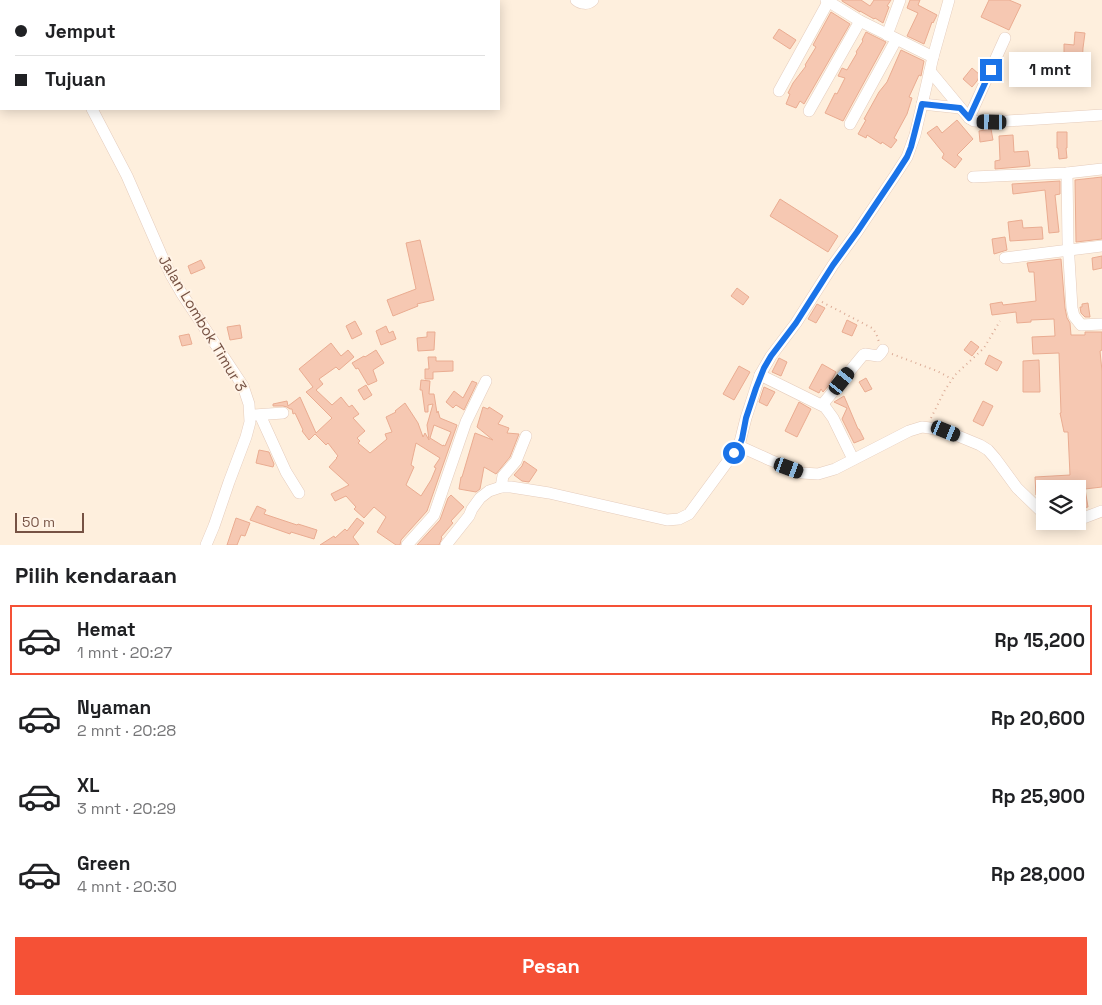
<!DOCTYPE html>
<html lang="id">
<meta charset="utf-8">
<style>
:root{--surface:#fff;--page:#f2f2f2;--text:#202124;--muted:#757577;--line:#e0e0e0;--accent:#f55136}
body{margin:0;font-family:"Space Grotesk",sans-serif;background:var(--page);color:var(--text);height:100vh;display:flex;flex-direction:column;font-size:19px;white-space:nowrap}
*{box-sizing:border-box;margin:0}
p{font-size:16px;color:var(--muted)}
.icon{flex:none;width:28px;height:28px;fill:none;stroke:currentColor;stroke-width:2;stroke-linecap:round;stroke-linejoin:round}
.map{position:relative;height:545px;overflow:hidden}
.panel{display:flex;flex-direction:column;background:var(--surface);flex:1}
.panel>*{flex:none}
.top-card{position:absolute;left:0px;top:0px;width:500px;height:110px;box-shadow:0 2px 12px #0003;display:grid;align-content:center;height:110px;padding:0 15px;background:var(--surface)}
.controls{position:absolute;left:1036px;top:480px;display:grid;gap:10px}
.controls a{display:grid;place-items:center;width:50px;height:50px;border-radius:0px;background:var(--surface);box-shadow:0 2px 12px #0003;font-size:25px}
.scale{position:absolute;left:15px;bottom:12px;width:69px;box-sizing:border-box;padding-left:5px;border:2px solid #765244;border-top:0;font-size:14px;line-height:18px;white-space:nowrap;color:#765244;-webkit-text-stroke:4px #fff3e6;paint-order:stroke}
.end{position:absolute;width:22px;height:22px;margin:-11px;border:6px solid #1a73e8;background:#fff;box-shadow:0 0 0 2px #fff}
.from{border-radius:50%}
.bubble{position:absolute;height:35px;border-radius:0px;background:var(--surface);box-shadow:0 2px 12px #0003;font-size:16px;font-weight:600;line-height:35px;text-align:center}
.car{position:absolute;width:15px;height:30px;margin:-15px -8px;border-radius:6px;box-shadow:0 0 4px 1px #0007;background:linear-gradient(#222 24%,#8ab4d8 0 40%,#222 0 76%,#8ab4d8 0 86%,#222 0)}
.top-card b{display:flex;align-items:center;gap:18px;height:48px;font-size:19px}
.top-card b+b{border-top:1px solid var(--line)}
.top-card i{width:12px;height:12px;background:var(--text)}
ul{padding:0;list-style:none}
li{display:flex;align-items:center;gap:15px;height:70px;margin:0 10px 8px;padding:0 5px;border:2px solid transparent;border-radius:0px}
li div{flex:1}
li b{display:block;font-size:19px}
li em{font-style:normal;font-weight:600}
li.selected{border-color:var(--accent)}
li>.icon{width:45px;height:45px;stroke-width:1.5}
h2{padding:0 15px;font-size:22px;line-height:60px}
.primary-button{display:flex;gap:10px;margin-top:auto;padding:10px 15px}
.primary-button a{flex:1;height:58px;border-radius:0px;background:var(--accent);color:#fff;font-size:20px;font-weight:600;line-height:58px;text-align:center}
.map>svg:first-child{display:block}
.building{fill:#f6c8b2;stroke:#eaac91;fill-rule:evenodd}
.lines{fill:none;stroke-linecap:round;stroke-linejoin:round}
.minor-casing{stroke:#e5ccbc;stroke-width:12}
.path{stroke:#dbab96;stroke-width:2;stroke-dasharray:1 4;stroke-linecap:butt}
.minor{stroke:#fff;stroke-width:11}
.route{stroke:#1a73e8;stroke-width:6}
.labels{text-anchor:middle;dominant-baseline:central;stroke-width:4;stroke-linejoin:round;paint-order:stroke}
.street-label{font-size:15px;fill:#765244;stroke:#fff3e6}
</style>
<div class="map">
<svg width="1102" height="545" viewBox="0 0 1102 545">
<rect width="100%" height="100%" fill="#feefdd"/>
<g class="building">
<polygon points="842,0 861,0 870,6 874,0 891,0 887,6 889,7 883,23 875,18 874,19 860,11 860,12 842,1"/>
<polygon points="910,0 920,0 918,5 937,15 933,23 932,22 924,44 907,36 918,13 907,8"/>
<polygon points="989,0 1009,0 1021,5 1009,30 981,17"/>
<polygon points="831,12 850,24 804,104 800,101 796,108 786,104 790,94 788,93 793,83 806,66 805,65 816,47 813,45"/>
<polygon points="779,29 796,40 790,49 773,38"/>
<polygon points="866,32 886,42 843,121 825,113 835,93 837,94 845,78 838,76 842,68 847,70 857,53 856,52 863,41 862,40"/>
<polygon points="1075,32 1085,33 1083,48 1082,67 1064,66 1064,44 1074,45"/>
<polygon points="901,50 924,61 921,76 919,75 909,97 912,98 907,114 894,138 897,140 891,148 882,142 881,144 867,135 866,138 858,134 866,120 864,119 879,92 887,82"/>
<polygon points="972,68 980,75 977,81 972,87 963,79"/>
<polygon points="957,120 973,139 957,155 962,159 955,168 942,158 944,154 927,133 937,126 942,133"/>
<polygon points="991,129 993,140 980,142 979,131"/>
<polygon points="1057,132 1067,132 1067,148 1066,148 1067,158 1059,159 1058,148 1057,148"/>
<polygon points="1013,135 1014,152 1028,151 1030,166 995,169 995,161 1000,160 999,136"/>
<polygon points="1102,177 1102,239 1076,242 1075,180"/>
<polygon points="1060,181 1060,194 1055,195 1059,232 1049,233 1045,190 1013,194 1012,184"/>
<polygon points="780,199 838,236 828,252 770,216"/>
<polygon points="1022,220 1023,228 1042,227 1043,239 1010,241 1008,222"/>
<polygon points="1005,237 1007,250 994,254 992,239"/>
<polygon points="420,240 434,300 417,304 418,306 393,316 387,300 416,289 406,243"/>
<polygon points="1102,256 1102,268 1093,270 1092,258"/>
<polygon points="1061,259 1065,308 1067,318 1070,323 1071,335 1085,335 1085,332 1102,332 1102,350 1100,351 1102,371 1102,487 1085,489 1088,507 1078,509 1078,488 1045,489 1045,495 1036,495 1035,477 1070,475 1068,432 1064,432 1060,413 1061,413 1059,353 1033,354 1032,337 1055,336 1054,319 1031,320 1031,322 1017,323 1016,312 992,315 990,304 1002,302 1003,305 1036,301 1034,272 1029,272 1027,263"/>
<polygon points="201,260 205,268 191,274 188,266"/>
<polygon points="737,288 749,297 743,305 731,296"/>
<polygon points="1088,303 1090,317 1085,317 1081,313 1080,307 1082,307 1082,304"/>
<polygon points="817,304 825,308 816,323 808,319"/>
<polygon points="847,320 857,325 852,336 842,332"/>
<polygon points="355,321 362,334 352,339 346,326"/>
<polygon points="240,325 242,338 230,340 227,327"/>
<polygon points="386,326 389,333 393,331 396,339 381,345 376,331"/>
<polygon points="427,332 435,332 434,350 418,351 417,338 427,337"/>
<polygon points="189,334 192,344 182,346 179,336"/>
<polygon points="971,341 979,347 972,356 964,350"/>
<path d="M331 343 341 356 348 350 354 357 339 370 336 367 319 379 323 384 316 390 332 405 341 397 349 407 352 405 359 414 353 418 365 431 357 438 360 441 358 443 370 453 387 439 385 434 392 432 386 417 396 412 395 411 405 403 418 423 423 437 425 433 429 440 427 425 433 404 428 405V412H425L422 390H420L421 380 430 381 429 394H434L437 413 438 411 440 418 457 425 427 511 401 540 400 545H396L377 532 386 517 374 507 364 518 354 509 356 507 346 496 335 501 331 494 349 485 329 467 337 458H336L338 456 328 443 326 445 315 434 309 440 302 431 303 430 295 413 293 414 292 409H290L287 407 283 406H273V404L287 401 288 406 300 397 316 433 332 418 306 392 313 387 299 369ZM434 425 451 432 445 446 443 445V446L430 438ZM416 443 440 458 434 467 436 468 431 480 421 496 406 485 414 467 411 465Z"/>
<polygon points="376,350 384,363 373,370 377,381 368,385 358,368 356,369 352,363 364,356 365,357"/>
<polygon points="989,355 1002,362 997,371 985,364"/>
<polygon points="428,357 436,357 436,361 453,361 453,371 433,372 433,379 425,379 425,369 429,369"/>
<polygon points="779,358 787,362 781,376 772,372"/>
<polygon points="1039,360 1040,392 1023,392 1023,361"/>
<polygon points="822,364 836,372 829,385 823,392 821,389 819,393 809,388"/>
<polygon points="739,366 750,372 734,400 723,394"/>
<polygon points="866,378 872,389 865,392 859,382"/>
<polygon points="472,381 477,383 464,410 456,405 453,408 446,402 454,391 463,398"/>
<polygon points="366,385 372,395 364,400 358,390"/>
<polygon points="764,387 775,392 767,406 759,402"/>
<polygon points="844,396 858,429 859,429 864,439 854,443 842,419 847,408 834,402"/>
<polygon points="983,401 993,406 983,426 973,421"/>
<polygon points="799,402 811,409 797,437 785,431"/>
<polygon points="483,407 488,409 489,407 503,416 498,424 509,428 507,433 519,434 510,457 496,474 484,467 480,489 476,492 459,489 461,477 462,477 475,433 493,440 477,427"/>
<polygon points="259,450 269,452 274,464 273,467 256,463"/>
<polygon points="524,461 537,470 529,482 522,481 514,475 522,466"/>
<polygon points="451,495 464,507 451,521 453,523 441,537 442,538 439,545 417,545 440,520 448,498"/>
<polygon points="257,506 266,510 264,514 297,525 298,524 317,530 314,539 291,532 290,534 250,520"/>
<polygon points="236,518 250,523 245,536 241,535 237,545 227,545"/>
<polygon points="357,518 364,523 353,537 359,545 320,545 334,536 335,538 345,529 347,531"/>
</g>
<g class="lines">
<defs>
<g id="minor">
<polyline points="42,0 42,1"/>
<path d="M576 0C581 4 588 5 593 0"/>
<polyline points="826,0 860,21 933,57"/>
<polyline points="887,35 900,0"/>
<polyline points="930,71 969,118 974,121 992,122 1102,115"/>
<polyline points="779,91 828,2"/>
<polyline points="922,104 960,108"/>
<polyline points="92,109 127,176 161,254 171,275 182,294 243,386 249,404 250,422 246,437 229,482 214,526 206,545"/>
<polyline points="809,111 860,21"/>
<polyline points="969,118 1005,38"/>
<polyline points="850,124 896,40"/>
<polyline points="1067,173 1068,242 1072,308 1074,316 1081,325 1102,324"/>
<polyline points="973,177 1067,173 1102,169"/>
<polyline points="1005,258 1102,246"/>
<polyline points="760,375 825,407 833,418 853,459"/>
<polyline points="822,405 863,355 865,354 878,356 881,353 883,350"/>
<polyline points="254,415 283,413"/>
<polyline points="260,415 286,472 299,493"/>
<polyline points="739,446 770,460 802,473 818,474 835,469 909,431 922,427 930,428 946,431 980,445 988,450 995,458 1017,488 1045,515"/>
<polyline points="501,487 503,476 516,461 526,436"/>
<polyline points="1078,520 1102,511"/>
<path d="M1056 521C1062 525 1068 524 1075 521"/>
<polyline points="407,545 434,515 466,422 486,381"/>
<polyline points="446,545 469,516 472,509 480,498 489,491 501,487 511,487 549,493 667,520 679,519 689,514 739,446 746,418 760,375 771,356 796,323 833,265 857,232 896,174 907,157 915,135 933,57 949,0"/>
</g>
</defs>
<use href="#minor" class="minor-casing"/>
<g class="path">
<polyline points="822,302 872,328 876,333 879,342"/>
<polyline points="892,354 937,371 952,379"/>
<polyline points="931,418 945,390 955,375 984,348 1000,321"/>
</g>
<use href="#minor" class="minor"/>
</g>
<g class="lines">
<polyline class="route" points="734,453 739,446 742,439 746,418 756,388 764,368 771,356 796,323 833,265 857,232 896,174 907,157 911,147 922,104 960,108 969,118 991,70"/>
</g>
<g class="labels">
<g class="street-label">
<text transform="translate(203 323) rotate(59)">Jalan Lombok Timur 3</text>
</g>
</g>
</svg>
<div class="controls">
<a><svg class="icon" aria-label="layers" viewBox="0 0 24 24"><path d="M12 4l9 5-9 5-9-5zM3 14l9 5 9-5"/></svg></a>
</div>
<div class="scale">50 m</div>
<i class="end from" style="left:734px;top:453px"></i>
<i class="end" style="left:991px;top:70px"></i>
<div class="bubble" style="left:1009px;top:52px;width:82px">1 mnt</div>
<i class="car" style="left:992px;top:122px;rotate:271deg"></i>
<i class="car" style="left:842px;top:381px;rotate:39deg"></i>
<i class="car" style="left:946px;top:431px;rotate:112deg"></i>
<i class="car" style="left:789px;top:468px;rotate:110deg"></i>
<div class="top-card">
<b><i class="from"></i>Jemput</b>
<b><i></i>Tujuan</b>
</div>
</div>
<section class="panel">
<h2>Pilih kendaraan</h2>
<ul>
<li class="selected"><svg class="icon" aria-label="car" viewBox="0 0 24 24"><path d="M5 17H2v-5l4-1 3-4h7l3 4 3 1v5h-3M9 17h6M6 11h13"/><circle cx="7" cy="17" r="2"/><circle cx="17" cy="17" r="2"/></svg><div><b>Hemat</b><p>1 mnt · 20:27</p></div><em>Rp 15,200</em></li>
<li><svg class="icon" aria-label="car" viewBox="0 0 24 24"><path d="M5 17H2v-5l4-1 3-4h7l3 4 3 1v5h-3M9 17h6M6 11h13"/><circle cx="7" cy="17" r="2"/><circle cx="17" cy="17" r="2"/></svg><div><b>Nyaman</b><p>2 mnt · 20:28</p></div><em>Rp 20,600</em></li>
<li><svg class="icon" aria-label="car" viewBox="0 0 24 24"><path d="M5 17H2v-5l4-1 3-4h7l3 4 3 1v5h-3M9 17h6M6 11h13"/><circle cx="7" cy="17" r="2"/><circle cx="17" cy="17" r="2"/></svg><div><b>XL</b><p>3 mnt · 20:29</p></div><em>Rp 25,900</em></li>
<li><svg class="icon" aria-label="car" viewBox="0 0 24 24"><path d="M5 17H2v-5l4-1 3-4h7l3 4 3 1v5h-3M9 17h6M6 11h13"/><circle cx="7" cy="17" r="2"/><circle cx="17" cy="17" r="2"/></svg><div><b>Green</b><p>4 mnt · 20:30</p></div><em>Rp 28,000</em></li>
</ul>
<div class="primary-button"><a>Pesan</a></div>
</section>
